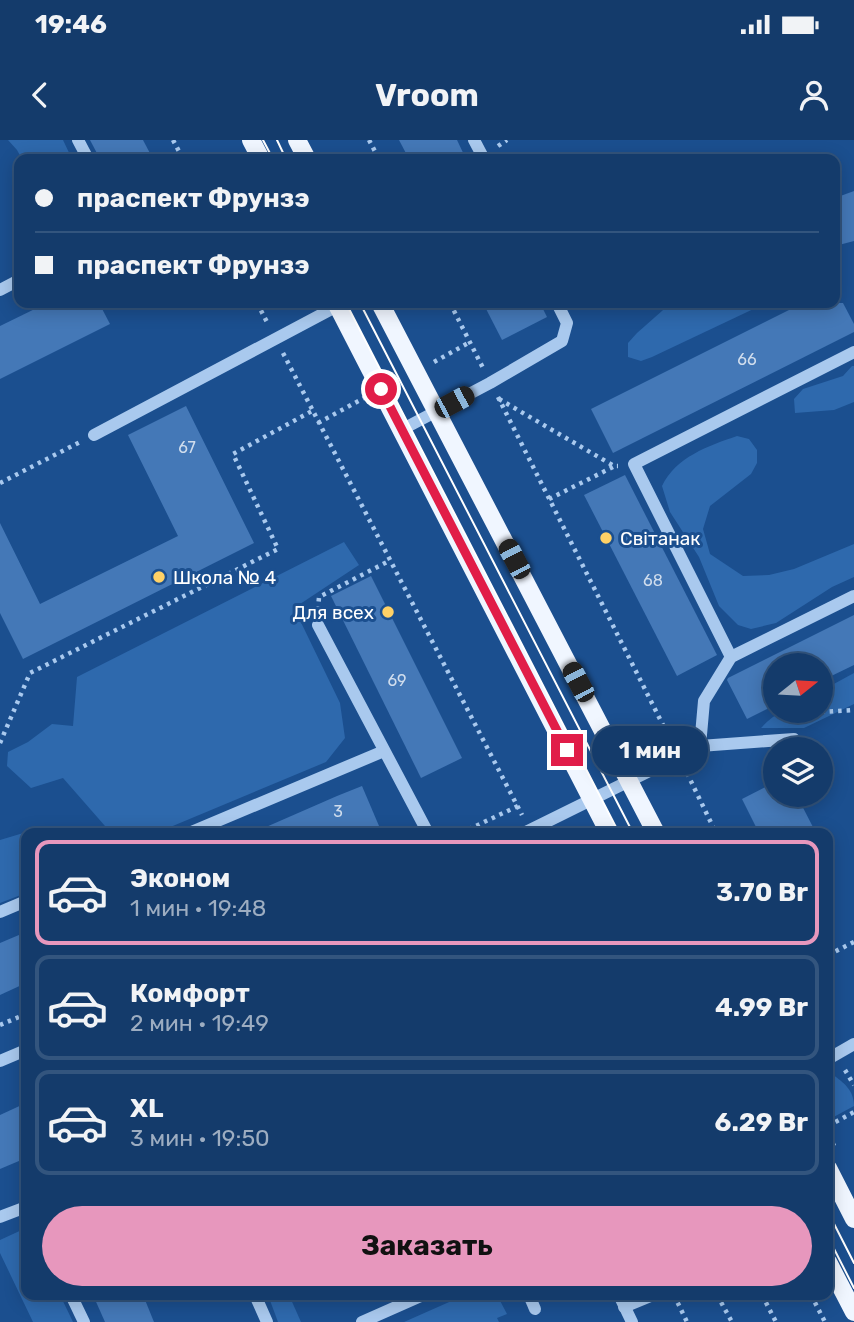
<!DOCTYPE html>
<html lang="ru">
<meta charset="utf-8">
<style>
:root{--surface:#143b6b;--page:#214673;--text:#f1f3f6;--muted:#9dadc1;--line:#33557e;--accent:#e797bd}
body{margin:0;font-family:Rubik,sans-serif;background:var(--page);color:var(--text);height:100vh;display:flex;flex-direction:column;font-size:26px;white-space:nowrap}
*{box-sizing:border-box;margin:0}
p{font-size:23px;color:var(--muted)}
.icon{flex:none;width:38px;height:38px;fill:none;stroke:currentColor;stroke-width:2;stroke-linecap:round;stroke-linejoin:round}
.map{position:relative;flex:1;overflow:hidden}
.drawer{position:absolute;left:21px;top:688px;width:812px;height:472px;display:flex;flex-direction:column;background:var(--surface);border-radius:14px;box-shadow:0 4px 18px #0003,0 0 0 2px var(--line)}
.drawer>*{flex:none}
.guide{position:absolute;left:14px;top:14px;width:826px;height:154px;border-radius:14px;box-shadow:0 4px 18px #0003,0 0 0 2px var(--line);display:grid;align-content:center;height:154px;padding:0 21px;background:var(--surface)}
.needle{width:46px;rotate:72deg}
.buttons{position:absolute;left:763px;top:513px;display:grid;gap:14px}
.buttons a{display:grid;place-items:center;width:70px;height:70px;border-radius:50%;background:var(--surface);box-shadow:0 4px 18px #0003,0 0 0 2px var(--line);font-size:35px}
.end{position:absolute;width:32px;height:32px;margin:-16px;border:9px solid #e11d48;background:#fff;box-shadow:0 0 0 4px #fff}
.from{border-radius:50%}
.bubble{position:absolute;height:49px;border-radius:24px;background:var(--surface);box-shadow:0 4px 18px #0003,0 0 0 2px var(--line);font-size:23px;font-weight:700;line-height:49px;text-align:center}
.car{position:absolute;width:21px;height:42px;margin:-21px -10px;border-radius:9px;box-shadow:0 0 5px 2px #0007;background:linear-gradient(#222 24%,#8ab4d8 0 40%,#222 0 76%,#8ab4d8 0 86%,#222 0)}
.guide b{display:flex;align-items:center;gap:24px;height:66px;font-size:26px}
.guide b+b{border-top:2px solid var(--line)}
.guide i{width:18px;height:18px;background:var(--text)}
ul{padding:12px 0 0;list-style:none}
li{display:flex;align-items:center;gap:21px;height:105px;margin:0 14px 10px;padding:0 7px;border:4px solid var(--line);border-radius:14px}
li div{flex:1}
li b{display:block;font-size:26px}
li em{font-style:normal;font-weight:700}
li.current{border-color:var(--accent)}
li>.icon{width:63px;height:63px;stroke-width:1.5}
.button{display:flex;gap:14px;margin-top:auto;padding:14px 21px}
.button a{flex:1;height:80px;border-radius:42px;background:var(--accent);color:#111;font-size:28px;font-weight:700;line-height:80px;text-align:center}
.status{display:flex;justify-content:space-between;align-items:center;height:49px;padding:0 35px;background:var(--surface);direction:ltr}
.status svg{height:19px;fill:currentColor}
header{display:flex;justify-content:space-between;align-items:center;height:91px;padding:0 21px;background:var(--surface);font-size:32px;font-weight:700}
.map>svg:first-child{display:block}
.green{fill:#2e69ad}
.building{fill:#4478b7}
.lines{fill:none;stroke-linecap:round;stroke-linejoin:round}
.path{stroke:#a9c9ee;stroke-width:4.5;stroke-dasharray:3.5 5;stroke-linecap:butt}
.minor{stroke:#a9c9ee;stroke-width:12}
.major{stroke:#f0f6ff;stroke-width:18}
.tram{stroke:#fff;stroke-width:2}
.route{stroke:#e11d48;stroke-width:9}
.poi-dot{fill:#ffd166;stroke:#1b4f8f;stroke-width:2.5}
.labels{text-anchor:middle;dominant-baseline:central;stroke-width:6;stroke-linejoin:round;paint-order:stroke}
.number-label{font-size:16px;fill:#d0dded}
.poi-label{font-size:19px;fill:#fff;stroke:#1b4f8f;text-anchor:start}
</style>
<div class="status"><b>19:46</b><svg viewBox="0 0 49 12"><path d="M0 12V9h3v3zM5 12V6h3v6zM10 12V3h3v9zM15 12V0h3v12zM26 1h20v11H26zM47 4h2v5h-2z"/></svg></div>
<header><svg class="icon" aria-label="back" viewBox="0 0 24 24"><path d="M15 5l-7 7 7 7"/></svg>Vroom<svg class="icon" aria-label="person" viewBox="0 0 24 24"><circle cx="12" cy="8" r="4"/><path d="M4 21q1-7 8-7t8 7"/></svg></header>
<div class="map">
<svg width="854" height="1182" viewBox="0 0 854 1182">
<rect width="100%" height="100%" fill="#1b4f8f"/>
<g class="green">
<polygon points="8,0 63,0 72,19 22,19 17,10"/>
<polygon points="671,163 766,163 652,217 641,221 628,217 628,203 637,193"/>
<polygon points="852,226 854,226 854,262 834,270 795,273 794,259 803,249 843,236"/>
<path d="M737 296 749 299 757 310V323L751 334 710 366 703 389 710 414 743 436 769 435 794 429 854 404V437L832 447 776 483 751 489 738 485 719 466 699 417 670 372 662 346C676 317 708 306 737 296Z"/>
<polygon points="344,402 359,425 294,468 340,563 345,598 326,622 156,693 101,693 105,686 63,638 31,648 7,626 8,612 28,602 52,584 73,586 77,537"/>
<path d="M854 533V564L804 588H761C783 565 791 570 821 570V551Z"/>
<polygon points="30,691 32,693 26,693 26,753 0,763 0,700"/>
<path d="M832 934C844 943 854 950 854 966L828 980V936Z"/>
<polygon points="26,1088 26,1155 60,1155 73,1182 33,1182 0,1113 0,1100"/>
<polygon points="268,1155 289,1155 301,1182 278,1182"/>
<polygon points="465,1155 497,1155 507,1174 497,1178 499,1182 404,1182"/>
</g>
<g class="building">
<polygon points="90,0 143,0 153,19 100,19"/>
<polygon points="399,0 457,0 466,19 409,19"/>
<polygon points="854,51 854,101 835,106 835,58"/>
<polygon points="47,163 99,163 110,184 0,239 0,186"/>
<polygon points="483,163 540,163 547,177 502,200"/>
<polygon points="803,163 843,163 854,184 854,192 613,313 591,269"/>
<polygon points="186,266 254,403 23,519 0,473 0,383 40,464 178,396 128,295"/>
<polygon points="625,335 717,515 677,536 584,355"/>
<polygon points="371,436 462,618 421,638 331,456"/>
<polygon points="854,475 854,525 821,541 821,525 775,525 775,565 747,579 727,540 728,538"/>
<polygon points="775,642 775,654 796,654 816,693 759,693 742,659"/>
<polygon points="362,646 382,693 252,693 337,656"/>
<polygon points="26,792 26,843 0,855 0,803"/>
<polygon points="26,963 26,1018 0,1029 0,975"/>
<polygon points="93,1155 143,1155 154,1182 105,1182"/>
</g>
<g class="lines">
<g class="path">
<polyline points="173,0 183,19"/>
<polyline points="369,0 379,19"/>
<polyline points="498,6 507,0"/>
<polyline points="257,163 268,184"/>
<polyline points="450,163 483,228"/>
<polyline points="283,213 522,675"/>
<polyline points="434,222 470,202"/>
<polyline points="498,257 672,603"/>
<polyline points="499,259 614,326 618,326"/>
<polyline points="318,283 364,258"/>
<polyline points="0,343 80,302"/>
<polyline points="549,359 613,327"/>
<polyline points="318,470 319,457 389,421"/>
<polyline points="797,580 820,572 854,570"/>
<polyline points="0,603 30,533 278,409 233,314 312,271"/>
<polyline points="687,633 716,693"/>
<polyline points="461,693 518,666"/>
<polyline points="828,815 854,802"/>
<polyline points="0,885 26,874"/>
<polyline points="845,930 854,945"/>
<polyline points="828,986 854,972"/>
<polyline points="829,995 835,1008"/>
<polyline points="674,1155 687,1182"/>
<polyline points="717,1155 732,1182"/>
<polyline points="762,1155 776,1182"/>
<polyline points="811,1155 825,1182"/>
</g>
<g class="minor">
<polyline points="78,0 88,19"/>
<polyline points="474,0 484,19"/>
<polyline points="0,150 19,140"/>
<polyline points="401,290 490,243 562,201 567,183 557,163"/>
<polyline points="94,295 343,163"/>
<polyline points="318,485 428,693"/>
<polyline points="731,517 634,324 854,212"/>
<polyline points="700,606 704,561 731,517 854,456"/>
<polyline points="189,693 384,611"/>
<polyline points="524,693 700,606 794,599"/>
<polyline points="0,772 26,761"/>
<polyline points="828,919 854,904"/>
<polyline points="0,921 26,910"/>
<polyline points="0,1077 26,1067"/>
<polyline points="71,1155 84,1182"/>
<polyline points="255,1155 267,1182"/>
<polyline points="529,1155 535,1169"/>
<polyline points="619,1155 632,1182"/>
<polyline points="624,1167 653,1155"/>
<polyline points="362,1182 423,1155"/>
</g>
<g class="major">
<polyline points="251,0 261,19"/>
<polyline points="297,0 307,19"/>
<polyline points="336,163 609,693"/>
<polyline points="380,163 656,693"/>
<polyline points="828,1028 854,1079"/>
<polyline points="828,1122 854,1172"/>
</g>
<g class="tram">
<polyline points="263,0 273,19"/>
<polyline points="277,0 286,19"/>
<polyline points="346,163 619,693"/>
<polyline points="360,163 633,693"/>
<polyline points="828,1072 854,1123"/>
<polyline points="828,1097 854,1148"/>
</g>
</g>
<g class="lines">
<polyline class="route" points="381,249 567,610"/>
</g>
<g class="poi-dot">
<circle cx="606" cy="398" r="7"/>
<circle cx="159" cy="437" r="7"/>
<circle cx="388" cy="472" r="7"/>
</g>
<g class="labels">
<g class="number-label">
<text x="747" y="219">66</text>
<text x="187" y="307">67</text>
<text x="653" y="440">68</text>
<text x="397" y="540">69</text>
<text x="338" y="671">3</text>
</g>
<g class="poi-label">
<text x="620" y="398">Світанак</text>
<text x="173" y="437">Школа № 4</text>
<text x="374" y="472" text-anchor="end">Для всех</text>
</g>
</g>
</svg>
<div class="buttons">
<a><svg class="needle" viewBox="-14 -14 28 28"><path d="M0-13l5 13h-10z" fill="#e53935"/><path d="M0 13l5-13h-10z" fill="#9dadc1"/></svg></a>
<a><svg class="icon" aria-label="layers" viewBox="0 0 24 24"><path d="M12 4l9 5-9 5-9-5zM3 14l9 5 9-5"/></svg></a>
</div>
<i class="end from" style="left:381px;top:249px"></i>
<i class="end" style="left:567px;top:610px"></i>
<div class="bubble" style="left:592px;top:586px;width:116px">1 мин</div>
<i class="car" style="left:454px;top:262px;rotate:62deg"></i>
<i class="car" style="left:514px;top:419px;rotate:332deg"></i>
<i class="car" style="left:578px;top:542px;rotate:332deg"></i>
<div class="guide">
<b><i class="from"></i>праспект Фрунзэ</b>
<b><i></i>праспект Фрунзэ</b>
</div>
<section class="drawer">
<ul>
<li class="current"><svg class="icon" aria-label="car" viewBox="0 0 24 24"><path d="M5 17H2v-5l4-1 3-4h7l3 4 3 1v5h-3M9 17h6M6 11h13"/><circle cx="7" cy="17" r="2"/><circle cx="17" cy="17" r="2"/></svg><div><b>Эконом</b><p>1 мин · 19:48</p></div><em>3.70 Br</em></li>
<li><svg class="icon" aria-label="car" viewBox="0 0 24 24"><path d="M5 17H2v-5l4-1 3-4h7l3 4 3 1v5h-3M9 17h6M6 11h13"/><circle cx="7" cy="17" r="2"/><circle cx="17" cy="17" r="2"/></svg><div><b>Комфорт</b><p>2 мин · 19:49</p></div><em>4.99 Br</em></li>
<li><svg class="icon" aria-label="car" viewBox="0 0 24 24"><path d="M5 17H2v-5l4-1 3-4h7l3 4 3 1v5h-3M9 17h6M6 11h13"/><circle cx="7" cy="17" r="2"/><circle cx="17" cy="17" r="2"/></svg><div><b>XL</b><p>3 мин · 19:50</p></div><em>6.29 Br</em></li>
</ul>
<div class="button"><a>Заказать</a></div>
</section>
</div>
